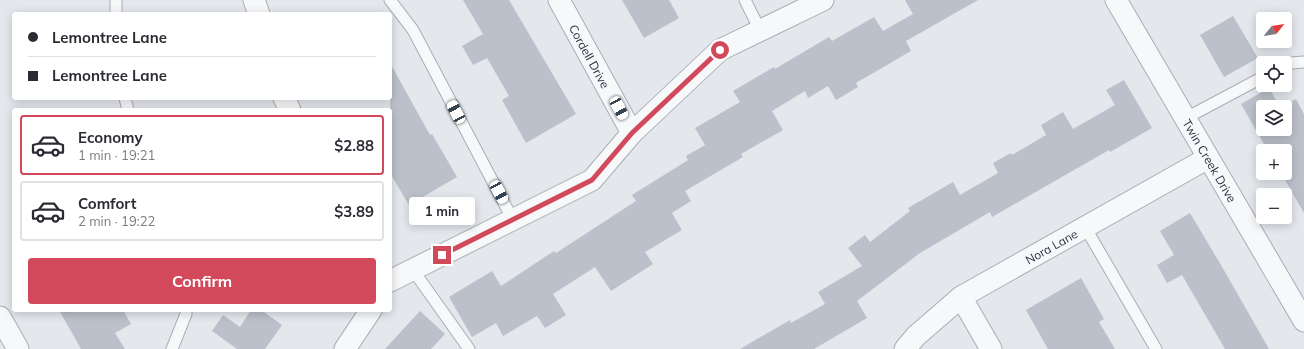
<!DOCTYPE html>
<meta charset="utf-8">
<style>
:root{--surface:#fff;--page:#f7f7f7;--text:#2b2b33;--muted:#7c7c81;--line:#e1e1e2;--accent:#d1495b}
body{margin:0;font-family:Mulish,sans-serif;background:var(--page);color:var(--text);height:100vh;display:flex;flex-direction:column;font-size:15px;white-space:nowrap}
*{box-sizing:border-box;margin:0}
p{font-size:13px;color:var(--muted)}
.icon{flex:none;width:22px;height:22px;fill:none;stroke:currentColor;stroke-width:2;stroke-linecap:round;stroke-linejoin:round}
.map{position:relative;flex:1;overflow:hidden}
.drawer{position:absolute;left:12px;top:108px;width:380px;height:204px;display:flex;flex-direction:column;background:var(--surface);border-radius:4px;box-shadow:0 2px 10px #0003}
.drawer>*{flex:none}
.top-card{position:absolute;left:12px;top:12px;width:380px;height:88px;border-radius:4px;box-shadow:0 2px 10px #0003;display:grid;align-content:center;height:88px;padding:0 16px;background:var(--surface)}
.needle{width:26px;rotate:60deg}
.tools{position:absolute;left:1256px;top:12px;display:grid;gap:8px}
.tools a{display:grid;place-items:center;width:36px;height:36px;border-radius:4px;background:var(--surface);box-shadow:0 2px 10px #0003;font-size:20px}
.end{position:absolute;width:18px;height:18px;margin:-9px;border:5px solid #d1495b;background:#fff;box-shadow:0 0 0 2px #fff}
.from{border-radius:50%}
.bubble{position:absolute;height:28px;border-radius:4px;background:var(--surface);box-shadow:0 2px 10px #0003;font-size:13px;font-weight:700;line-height:28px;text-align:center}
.car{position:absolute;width:12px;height:24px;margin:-12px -6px;border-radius:5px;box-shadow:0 0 3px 1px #0007;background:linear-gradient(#fff 24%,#345 0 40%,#fff 0 76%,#345 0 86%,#fff 0)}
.top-card b{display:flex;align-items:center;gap:14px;height:38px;font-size:15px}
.top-card b+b{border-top:1px solid var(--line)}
.top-card i{width:10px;height:10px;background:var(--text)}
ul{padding:7px 0 0;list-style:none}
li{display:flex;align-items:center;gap:12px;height:60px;margin:0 8px 6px;padding:0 8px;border:2px solid var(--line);border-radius:4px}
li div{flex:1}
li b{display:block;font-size:15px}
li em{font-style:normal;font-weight:700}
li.on{border-color:var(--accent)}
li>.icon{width:36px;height:36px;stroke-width:1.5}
.cta{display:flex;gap:8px;margin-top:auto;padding:8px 16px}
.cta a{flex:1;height:46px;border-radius:4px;background:var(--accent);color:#fff;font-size:16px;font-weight:700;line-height:46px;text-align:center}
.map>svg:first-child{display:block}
.building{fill:#bbc0ca}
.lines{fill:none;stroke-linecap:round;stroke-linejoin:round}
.service-casing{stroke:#a9aeb7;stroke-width:13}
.minor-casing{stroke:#a9aeb7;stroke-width:23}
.service{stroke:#f7f8fa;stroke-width:11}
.minor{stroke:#f7f8fa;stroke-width:21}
.route{stroke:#d1495b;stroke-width:5}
.labels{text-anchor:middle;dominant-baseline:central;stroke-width:3.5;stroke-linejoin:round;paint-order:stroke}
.street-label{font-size:12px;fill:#2b3445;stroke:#f4f6f9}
</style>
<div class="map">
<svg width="1304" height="349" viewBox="0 0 1304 349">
<rect width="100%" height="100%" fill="#e4e7ec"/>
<g class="building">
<polygon points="463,0 509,0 576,114 526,143 502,100 509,96 487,58 473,65 462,46 483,34"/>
<polygon points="622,0 669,0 679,18 644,38"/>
<polygon points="905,0 978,0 906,41 911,51 856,83 858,87 836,100 828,86 808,98 805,91 772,111 783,130 741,154 743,157 685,191 691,201 672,213 682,230 645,252 653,264 611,291 595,267 553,294 566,315 545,328 537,316 503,336 496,323 472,337 449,297 492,271 501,286 554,251 556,253 636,201 632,195 688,160 686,156 705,145 695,128 740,102 733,91 774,67 775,69 829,37 832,41 874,17 883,31 913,14"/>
<polygon points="1233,16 1258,58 1224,77 1200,35"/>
<polygon points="390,63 430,135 432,134 457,177 409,205 390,173"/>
<polygon points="1124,80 1152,128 1110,152 1109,150 992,217 990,212 920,253 857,301 867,318 814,349 740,349 790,320 791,323 825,304 818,292 862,266 848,248 865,235 870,242 910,211 908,208 953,182 960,195 998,173 993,163 1011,153 1012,155 1046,135 1041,125 1063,112 1073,129 1115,105 1106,90"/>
<polygon points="1269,88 1280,107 1263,107 1263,129 1285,129 1285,107 1282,107 1296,99 1304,114 1304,213 1281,173 1285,173 1285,151 1268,151 1241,104"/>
<polygon points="1190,213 1221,265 1269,349 1225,349 1182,275 1167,283 1157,265 1174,255 1160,231"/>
<polygon points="1081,278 1104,319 1099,322 1115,349 1048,349 1026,310"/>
<polygon points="59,310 123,310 131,324 115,333 125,349 81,349"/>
<polygon points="251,310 261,310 282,325 265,349 237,349 212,331 223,315 240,327"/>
<polygon points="420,311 445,334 431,349 385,349"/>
</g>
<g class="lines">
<defs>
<g id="service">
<polyline points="390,0 413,30 513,220"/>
<polyline points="745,0 760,30"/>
<polyline points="116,14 116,0"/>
<polyline points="1285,66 1292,63 1304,62"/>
<polyline points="125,98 128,110"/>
<polyline points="1186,118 1263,77"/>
<polyline points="1085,227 1156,349"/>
<polyline points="413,270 469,349"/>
<polyline points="172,349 186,314 186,310"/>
</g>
<g id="minor">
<polyline points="254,0 259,14"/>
<path id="s1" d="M559 0 632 133"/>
<path id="s2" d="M1116 0 1304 321"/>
<polyline points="284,98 290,110"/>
<polyline points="390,281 592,180 632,133 720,50 823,0"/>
<polyline points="961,297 991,349"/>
<polyline points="0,317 18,349"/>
<polyline points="345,349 371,310"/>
<path id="s3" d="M905 349 916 336 961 297 1208 158"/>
</g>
</defs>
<use href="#service" class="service-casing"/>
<use href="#minor" class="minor-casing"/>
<use href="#service" class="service"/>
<use href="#minor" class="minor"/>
</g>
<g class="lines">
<polyline class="route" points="442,255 592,180 632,133 720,50"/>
</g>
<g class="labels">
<g class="street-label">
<text stroke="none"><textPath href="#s1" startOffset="64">Cordell Drive</textPath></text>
<text stroke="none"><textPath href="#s2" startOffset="186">Twin Creek Drive</textPath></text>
<text stroke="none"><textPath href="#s3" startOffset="180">Nora Lane</textPath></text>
</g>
</g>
</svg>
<div class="tools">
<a><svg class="needle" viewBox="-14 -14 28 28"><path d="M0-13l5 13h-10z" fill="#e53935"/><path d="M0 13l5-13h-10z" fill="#7c7c81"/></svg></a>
<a><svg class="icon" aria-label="locate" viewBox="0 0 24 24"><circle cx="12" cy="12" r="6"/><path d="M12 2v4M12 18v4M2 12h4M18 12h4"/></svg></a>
<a><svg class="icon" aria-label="layers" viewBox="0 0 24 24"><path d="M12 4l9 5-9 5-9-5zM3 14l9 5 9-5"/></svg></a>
<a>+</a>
<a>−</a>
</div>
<i class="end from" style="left:720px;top:50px"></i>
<i class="end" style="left:442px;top:255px"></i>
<div class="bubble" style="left:409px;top:197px;width:66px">1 min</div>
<i class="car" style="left:619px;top:108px;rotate:152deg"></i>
<i class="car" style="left:456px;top:112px;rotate:332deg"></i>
<i class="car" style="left:499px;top:192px;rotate:152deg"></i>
<div class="top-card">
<b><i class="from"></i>Lemontree Lane</b>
<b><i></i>Lemontree Lane</b>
</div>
<section class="drawer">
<ul>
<li class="on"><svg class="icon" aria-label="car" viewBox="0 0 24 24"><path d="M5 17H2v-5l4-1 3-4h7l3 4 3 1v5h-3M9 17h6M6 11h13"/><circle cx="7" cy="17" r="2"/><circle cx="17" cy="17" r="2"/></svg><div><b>Economy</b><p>1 min · 19:21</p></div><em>$2.88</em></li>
<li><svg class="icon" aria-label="car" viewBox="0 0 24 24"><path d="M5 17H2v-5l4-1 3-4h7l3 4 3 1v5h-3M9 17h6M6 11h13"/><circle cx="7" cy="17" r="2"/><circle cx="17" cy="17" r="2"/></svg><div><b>Comfort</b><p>2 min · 19:22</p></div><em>$3.89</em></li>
</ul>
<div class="cta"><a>Confirm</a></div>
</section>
</div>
